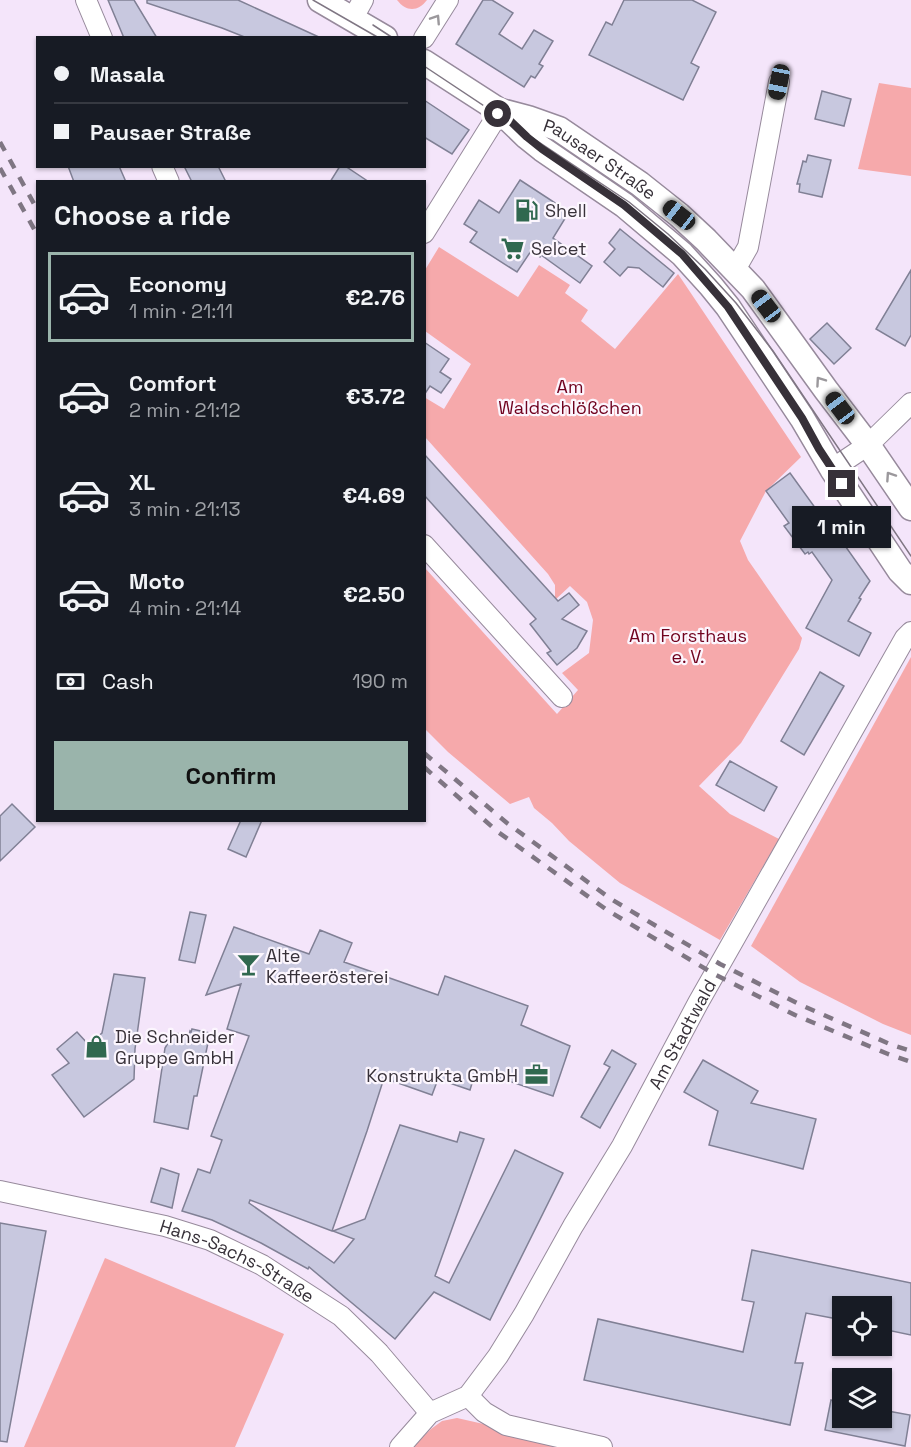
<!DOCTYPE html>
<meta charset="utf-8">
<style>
:root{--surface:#171b24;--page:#20242c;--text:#f1f3f6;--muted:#9ea1a6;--line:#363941;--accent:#9ab4ab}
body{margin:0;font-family:"Space Grotesk",sans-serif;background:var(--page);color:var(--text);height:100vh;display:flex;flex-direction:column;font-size:22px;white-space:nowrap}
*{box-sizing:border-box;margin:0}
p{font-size:20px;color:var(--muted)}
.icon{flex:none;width:33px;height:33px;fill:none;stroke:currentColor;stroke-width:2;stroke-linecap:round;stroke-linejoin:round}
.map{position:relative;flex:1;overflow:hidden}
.panel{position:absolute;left:36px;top:180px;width:390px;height:642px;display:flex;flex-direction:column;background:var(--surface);border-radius:0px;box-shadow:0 2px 4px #0004}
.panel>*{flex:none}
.top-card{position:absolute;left:36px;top:36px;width:390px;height:132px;border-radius:0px;box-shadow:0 2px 4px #0004;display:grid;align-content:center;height:132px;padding:0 18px;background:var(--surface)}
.controls{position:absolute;left:832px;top:1296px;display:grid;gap:12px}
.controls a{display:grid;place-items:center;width:60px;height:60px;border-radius:0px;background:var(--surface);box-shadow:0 2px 4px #0004;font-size:30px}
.end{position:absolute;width:27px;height:27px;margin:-14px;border:8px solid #373139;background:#fff;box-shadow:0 0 0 3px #fff}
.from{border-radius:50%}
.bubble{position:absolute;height:42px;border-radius:0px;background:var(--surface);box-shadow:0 2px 4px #0004;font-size:20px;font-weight:700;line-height:42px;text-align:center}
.car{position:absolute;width:18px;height:36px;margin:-18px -9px;border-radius:8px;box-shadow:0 0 4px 2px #0007;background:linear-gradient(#222 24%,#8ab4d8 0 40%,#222 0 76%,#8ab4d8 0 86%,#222 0)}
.top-card b{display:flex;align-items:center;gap:21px;height:57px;font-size:22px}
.top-card b+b{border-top:2px solid var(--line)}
.top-card i{width:15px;height:15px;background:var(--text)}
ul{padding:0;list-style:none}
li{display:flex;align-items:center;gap:18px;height:90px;margin:0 12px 9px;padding:0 6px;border:3px solid transparent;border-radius:0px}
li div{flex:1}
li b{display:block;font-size:22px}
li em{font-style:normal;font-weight:700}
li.on{border-color:var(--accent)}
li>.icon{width:54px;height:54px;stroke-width:1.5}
h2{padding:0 18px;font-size:27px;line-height:72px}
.pay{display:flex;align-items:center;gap:15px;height:66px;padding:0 18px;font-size:22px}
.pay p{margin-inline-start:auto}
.action{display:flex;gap:12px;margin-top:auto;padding:12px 18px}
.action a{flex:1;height:69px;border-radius:0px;background:var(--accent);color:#111;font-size:24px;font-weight:700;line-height:69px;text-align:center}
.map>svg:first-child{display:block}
.green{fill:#f6a9ab}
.building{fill:#c8c8df;stroke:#808095;stroke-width:1.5}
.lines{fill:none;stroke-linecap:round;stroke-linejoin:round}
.minor-casing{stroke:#978a9c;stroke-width:22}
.major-casing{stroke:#978a9c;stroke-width:27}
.minor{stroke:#fff;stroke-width:20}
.major{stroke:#fff;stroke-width:24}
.tram{stroke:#7f7683;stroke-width:1.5}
.rail{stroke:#7f7683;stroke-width:4.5;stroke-dasharray:10 10;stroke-linecap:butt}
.oneway{stroke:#9b989c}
.route{stroke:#373139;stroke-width:8}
.labels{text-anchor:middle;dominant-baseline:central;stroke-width:4.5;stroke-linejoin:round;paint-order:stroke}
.street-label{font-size:18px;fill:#373139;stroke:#fcf6fe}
.poi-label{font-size:18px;fill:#373139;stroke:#fcf6fe;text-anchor:start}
.park-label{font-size:18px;fill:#70021e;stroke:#fcf6fe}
</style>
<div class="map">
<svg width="911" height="1447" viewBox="0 0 911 1447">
<rect width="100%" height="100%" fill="#f4e5fa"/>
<g class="green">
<path d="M397 0H427C418 12 406 12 397 0Z"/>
<polygon points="879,83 911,88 911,176 858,169"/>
<polygon points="439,247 518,297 539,265 570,285 565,293 588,310 581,321 615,349 678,274 801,457 766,491 740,541 748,560 802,638 799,649 741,743 699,786 730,814 779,839 720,940 620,883 569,841 552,823 534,808 529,797 510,804 448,752 425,729 425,568 557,714 578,690 562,673 589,653 593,620 587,602 570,586 555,600 555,585 548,574 425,437 424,397 444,409 471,364 425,331 425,270"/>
<polygon points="911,657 911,1035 883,1024 800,982 751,946"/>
<polygon points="105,1258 284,1334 235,1447 24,1447"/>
<polygon points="457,1418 488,1425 569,1447 412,1447 431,1429 442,1421"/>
</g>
<g class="building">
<polygon points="108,0 134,0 157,38 124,38"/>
<polygon points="147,0 238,0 321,38 247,38 222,28 147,3"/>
<polygon points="483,0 492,0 513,13 499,34 522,49 534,30 553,41 539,64 543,66 535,78 531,76 524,87 456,44"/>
<polygon points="624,0 692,0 716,12 691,63 699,67 683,100 589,55 606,22 612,25"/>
<polygon points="822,91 851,99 844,126 815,119"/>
<polygon points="424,100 469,130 452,154 424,137"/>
<polygon points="808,155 831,160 822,197 799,192 800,184 797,184 800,173 803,161 806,162"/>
<polygon points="68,166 119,166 126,182 74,182"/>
<polygon points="184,166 218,166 226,182 192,182"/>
<polygon points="340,166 345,166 369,182 330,182"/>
<polygon points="520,180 569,212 553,238 592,266 580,283 541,255 540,257 531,251 517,272 470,242 477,232 464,224 479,200 499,213"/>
<polygon points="620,229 674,273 663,287 639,268 628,267 620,276 604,262 615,249 609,243"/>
<polygon points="911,270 911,335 905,346 876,329"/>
<polygon points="827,323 851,348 834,364 810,339"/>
<polygon points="424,342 449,359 440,372 451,379 441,393 430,386 424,395"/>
<polygon points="424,454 558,601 569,593 579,605 562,619 587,631 577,648 557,665 547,653 551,651 530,624 536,619 424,495"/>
<polygon points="790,473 834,534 836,533 870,581 859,598 861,599 848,621 871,633 859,656 806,628 832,580 812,552 809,554 808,552 805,554 784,526 789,523 766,491"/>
<polygon points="820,672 844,686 804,755 781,741"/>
<polygon points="730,761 777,787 764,811 716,785"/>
<polygon points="12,804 35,827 0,861 0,816"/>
<polygon points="241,820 262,820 246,857 228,849"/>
<polygon points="190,912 206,915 195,963 179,960"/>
<polygon points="234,927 309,954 320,930 352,943 344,962 438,995 445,976 528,1006 521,1025 570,1046 553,1096 476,1070 470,1090 438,1079 432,1095 384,1078 367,1131 332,1231 250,1200 249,1203 334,1263 354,1239 333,1231 365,1219 400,1125 457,1142 460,1132 484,1139 435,1276 449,1283 515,1150 563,1173 490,1320 434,1292 395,1339 309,1267 308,1269 261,1243 212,1220 182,1211 198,1169 210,1173 222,1140 211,1136 249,1036 227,1029 241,984 206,995"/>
<polygon points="114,974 145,978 135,1049 134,1079 84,1117 52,1075 69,1063 57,1049 77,1032 88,1044 102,1033"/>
<polygon points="192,1029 210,1033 197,1096 194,1096 188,1129 154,1122 165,1048 174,1033 189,1035 190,1031 191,1032"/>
<polygon points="612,1050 636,1064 600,1128 581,1117 610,1067 604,1064"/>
<polygon points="703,1060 758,1091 751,1103 816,1119 803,1169 709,1145 718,1111 684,1092"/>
<polygon points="161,1168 179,1174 172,1208 151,1202"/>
<polygon points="0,1223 46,1231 7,1442 0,1441"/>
<polygon points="752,1250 911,1283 911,1335 882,1329 882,1306 843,1306 843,1320 806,1313 795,1363 803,1363 790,1425 584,1380 598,1319 743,1352 754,1302 742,1300"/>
<polygon points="831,1400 843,1403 843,1418 882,1418 882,1410 910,1415 905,1446 825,1430"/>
</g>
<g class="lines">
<defs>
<g id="minor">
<polyline points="86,0 102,38"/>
<polyline points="353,18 363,0"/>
<polyline points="424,38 448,0"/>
<polyline points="162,166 169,182"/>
<polyline points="424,233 500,111"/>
<polyline points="734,267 740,261 748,247 779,82"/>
<polyline points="832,469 868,445 911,403"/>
<polyline points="424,545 562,697"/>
<path id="s1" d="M0 1191 165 1226 210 1240 262 1265 341 1316 379 1353 430 1413"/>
<polyline points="468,1396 484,1412 506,1425 602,1447"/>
<path id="s2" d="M400 1447 430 1413 468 1396 498 1356 524 1314 573 1226 622 1146 698 1003 905 638 911 632"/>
</g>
<g id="major">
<polyline points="320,0 385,38"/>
<polyline points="424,62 500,111 527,137 542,149 624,205 682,254 711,286 728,307 802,418 832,469 900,571 911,582"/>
<path id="s3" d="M501 111 528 118 559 129 640 184 679 215 706 240 753 289 826 390 868 445 911 508"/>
</g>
</defs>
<use href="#minor" class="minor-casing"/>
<use href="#major" class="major-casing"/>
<use href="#minor" class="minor"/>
<use href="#major" class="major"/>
<g class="tram">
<polyline points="313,0 379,38"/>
<polyline points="373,25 393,38"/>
<polyline points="424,66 629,202 668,234 705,269 736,303 773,351 911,556"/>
</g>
<g class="rail">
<polyline points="0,142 38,211"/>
<polyline points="0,168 38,236"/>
<polyline points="424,753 507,823 611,899 720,964 801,1005 892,1045 911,1051"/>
<polyline points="424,767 498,832 607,910 714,974 795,1015 888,1054 911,1062"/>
</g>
</g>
<defs><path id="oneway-chevron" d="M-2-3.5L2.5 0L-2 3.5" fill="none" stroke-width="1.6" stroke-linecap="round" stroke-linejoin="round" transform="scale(1.5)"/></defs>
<g class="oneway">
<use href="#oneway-chevron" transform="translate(436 19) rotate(-57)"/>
<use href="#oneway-chevron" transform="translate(820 381) rotate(-125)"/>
<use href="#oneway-chevron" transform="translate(890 476) rotate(-124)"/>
</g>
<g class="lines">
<polyline class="route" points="498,114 500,111 527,137 542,149 624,205 682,254 728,307 802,418 819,449 842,484"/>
</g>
<defs>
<symbol id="fuel-bare" viewBox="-9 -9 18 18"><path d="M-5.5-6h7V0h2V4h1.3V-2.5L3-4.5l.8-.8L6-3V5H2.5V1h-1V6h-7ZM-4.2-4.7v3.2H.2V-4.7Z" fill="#30684f" stroke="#fcf6fe" stroke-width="2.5" paint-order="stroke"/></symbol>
<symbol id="supermarket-bare" viewBox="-9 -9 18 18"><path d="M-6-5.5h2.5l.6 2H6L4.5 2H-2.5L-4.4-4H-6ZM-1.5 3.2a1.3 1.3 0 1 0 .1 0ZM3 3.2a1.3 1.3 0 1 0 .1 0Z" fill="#30684f" stroke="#fcf6fe" stroke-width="2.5" paint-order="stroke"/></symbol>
<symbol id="bar-bare" viewBox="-9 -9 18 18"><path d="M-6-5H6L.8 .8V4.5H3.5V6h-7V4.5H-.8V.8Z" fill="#30684f" stroke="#fcf6fe" stroke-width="2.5" paint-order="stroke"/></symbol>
<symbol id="shop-bare" viewBox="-9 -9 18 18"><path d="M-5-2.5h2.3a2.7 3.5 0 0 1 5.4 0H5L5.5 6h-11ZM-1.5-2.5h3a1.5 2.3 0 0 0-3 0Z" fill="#30684f" stroke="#fcf6fe" stroke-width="2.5" paint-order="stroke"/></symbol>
<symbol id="office-bare" viewBox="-9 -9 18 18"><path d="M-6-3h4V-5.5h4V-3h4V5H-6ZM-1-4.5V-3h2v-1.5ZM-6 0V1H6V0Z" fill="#30684f" stroke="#fcf6fe" stroke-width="2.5" paint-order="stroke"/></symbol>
</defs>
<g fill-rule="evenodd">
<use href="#fuel-bare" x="510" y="194" width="33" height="33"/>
<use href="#supermarket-bare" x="496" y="232" width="33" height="33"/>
<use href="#bar-bare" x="232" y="948" width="33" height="33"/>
<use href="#shop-bare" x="80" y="1030" width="33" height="33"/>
<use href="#office-bare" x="520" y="1058" width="33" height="33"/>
</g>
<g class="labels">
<g class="street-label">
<text stroke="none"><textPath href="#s3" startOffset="111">Pausaer Straße</textPath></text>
<text stroke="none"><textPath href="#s2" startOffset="508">Am Stadtwald</textPath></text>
<text stroke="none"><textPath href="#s1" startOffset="249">Hans-Sachs-Straße</textPath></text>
</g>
<g class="poi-label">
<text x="545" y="210">Shell</text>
<text x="531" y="248">Selcet</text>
<text x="266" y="955">Alte<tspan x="266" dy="21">Kaffeerösterei</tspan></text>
<text x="115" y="1036">Die Schneider<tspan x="115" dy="21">Gruppe GmbH</tspan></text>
<text x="518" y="1075" text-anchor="end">Konstrukta GmbH</text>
</g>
<g class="park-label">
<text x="570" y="386">Am<tspan x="570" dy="21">Waldschlößchen</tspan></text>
<text x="688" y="635">Am Forsthaus<tspan x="688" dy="21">e. V.</tspan></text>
</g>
</g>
</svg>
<div class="controls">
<a><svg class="icon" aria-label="locate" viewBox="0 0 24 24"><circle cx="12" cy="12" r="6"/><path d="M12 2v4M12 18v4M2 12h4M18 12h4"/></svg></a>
<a><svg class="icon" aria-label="layers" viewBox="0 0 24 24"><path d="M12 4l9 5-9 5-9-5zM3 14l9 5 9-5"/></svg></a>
</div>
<i class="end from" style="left:498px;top:114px"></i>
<i class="end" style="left:842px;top:484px"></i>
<div class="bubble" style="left:792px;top:506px;width:99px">1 min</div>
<i class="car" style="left:779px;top:82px;rotate:191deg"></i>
<i class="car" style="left:679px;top:215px;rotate:308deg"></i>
<i class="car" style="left:766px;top:306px;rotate:323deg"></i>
<i class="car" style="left:840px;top:408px;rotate:323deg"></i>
<div class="top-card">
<b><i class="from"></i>Masala</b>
<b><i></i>Pausaer Straße</b>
</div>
<section class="panel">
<h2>Choose a ride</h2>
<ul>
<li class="on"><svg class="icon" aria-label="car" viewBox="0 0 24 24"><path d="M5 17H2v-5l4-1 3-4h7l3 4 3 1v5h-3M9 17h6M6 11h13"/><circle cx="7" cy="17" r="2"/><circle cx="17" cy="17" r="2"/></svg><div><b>Economy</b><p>1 min · 21:11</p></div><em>€2.76</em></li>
<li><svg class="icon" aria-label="car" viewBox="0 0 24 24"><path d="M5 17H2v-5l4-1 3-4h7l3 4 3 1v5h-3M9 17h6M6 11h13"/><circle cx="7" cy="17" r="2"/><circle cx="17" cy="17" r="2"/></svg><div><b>Comfort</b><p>2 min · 21:12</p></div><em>€3.72</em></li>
<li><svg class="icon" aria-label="car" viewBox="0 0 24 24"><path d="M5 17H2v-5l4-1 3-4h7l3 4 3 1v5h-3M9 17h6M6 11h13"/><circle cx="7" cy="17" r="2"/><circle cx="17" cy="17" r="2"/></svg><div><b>XL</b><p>3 min · 21:13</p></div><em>€4.69</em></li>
<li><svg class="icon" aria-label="car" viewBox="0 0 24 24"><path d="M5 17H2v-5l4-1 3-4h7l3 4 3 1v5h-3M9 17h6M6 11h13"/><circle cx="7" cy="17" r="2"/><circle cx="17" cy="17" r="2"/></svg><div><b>Moto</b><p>4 min · 21:14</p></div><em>€2.50</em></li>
</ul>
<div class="pay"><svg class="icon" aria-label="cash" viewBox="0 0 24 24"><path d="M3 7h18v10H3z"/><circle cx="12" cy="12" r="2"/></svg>Cash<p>190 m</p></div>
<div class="action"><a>Confirm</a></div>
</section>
</div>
